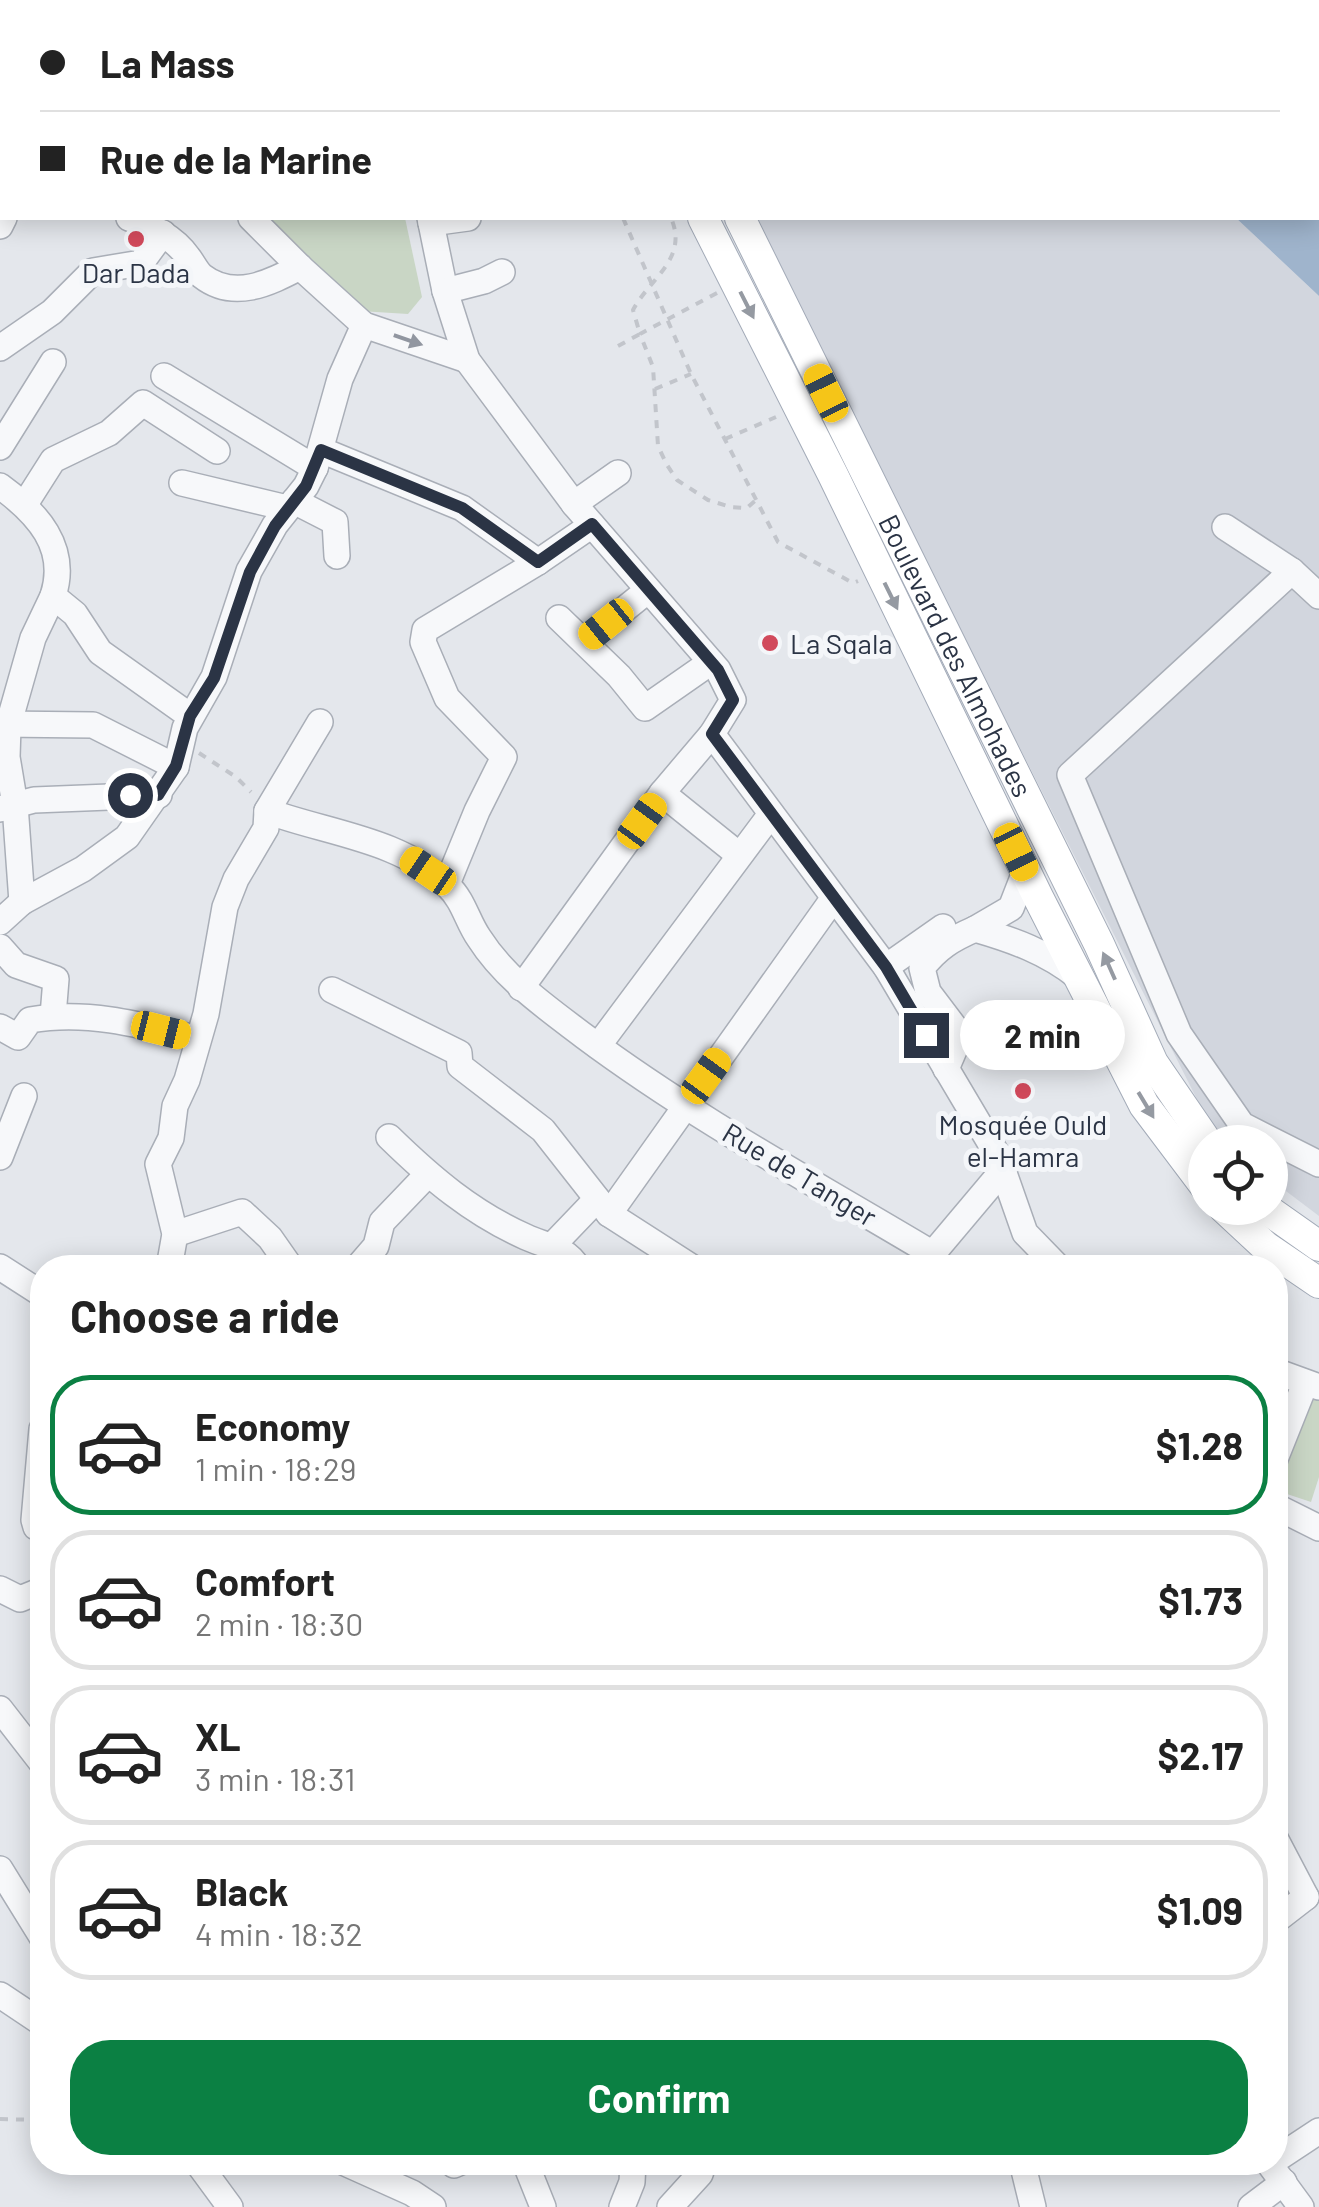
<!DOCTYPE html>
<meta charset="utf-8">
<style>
:root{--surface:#fff;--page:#f2f2f2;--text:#222;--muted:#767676;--line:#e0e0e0;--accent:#0b8043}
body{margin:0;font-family:Barlow,sans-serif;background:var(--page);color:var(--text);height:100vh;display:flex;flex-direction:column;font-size:38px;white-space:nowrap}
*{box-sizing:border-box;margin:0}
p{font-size:32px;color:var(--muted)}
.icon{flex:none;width:55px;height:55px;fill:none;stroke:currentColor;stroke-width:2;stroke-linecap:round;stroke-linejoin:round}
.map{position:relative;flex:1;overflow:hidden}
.sheet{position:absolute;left:30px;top:1255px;width:1258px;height:920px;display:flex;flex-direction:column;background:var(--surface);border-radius:40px;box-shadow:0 5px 25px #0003}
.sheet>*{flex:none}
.guide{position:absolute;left:0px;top:0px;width:1320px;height:220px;box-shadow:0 5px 25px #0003;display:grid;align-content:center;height:220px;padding:0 40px;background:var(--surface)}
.buttons{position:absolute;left:1188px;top:1125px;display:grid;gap:20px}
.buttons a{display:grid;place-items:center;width:100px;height:100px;border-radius:50%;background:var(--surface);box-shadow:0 5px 25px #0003;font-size:50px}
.end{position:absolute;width:45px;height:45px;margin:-22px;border:12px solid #2b3445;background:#fff;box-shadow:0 0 0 5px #fff}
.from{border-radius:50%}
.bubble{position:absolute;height:70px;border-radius:35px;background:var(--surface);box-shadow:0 5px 25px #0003;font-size:32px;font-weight:700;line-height:70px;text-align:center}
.car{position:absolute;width:30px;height:60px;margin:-30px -15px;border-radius:12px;box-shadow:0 0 8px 2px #0007;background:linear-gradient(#f5c518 24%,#345 0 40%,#f5c518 0 76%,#345 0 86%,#f5c518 0)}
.guide b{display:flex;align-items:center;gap:35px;height:95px;font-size:38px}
.guide b+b{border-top:2px solid var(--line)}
.guide i{width:25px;height:25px;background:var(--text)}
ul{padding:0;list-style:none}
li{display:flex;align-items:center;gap:30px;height:140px;margin:0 20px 15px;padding:0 20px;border:5px solid var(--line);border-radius:40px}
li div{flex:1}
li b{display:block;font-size:38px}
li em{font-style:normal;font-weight:700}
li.selected{border-color:var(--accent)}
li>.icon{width:90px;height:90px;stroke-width:1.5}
h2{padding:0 40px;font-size:45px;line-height:120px}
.primary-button{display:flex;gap:20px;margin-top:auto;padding:20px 40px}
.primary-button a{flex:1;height:115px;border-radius:40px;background:var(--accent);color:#fff;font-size:40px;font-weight:700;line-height:115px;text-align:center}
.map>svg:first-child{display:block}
.built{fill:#d2d6de}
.green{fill:#c9d6c5}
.water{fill:#9fb4cc}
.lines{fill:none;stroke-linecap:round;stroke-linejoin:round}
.highway-tunnel{stroke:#bfc3cb;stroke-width:35;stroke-dasharray:35 18;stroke-linecap:butt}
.minor-casing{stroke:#a9aeb7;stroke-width:28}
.major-casing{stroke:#a3abb8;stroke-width:32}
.path{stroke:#c2c5cb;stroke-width:4;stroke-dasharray:8 8;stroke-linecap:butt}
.minor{stroke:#f7f8fa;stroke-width:25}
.major{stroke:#fff;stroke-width:30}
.oneway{fill:#959aa2}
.oneway2{fill:#9196a0}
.route{stroke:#2b3445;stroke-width:12}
.poi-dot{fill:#d1495b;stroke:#f4f6f9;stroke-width:4}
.labels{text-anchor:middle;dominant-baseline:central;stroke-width:10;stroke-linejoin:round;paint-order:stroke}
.poi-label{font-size:28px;fill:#2b3445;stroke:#f4f6f9}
.street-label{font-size:28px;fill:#2b3445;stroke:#f4f6f9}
</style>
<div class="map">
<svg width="1319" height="2207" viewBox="0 0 1319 2207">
<rect width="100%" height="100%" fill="#e4e7ec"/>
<g class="built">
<polygon points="744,0 1070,0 1072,2 742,2"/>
<polygon points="753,218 1236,218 1319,296 1319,1216 1270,1179 1270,1142 1222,1142 1217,1139"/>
</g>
<g class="green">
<polygon points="268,218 405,218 422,297 408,314 360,311"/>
<polygon points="1312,1388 1319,1390 1319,1477 1311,1502 1275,1490 1275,1477"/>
</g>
<polygon class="water" points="1070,0 1319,0 1319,296 1236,218 1318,218 1318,2"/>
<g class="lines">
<polyline class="highway-tunnel" points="613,0 614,2"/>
<defs>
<g id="minor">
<polyline points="100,0 100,2"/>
<polyline points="388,0 389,2"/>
<polyline points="689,2 692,0"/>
<path d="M129 218C151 226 174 237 188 257 193 263 196 271 202 276 234 301 269 283 300 267"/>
<polyline points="251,218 300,267 364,325 467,360"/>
<polyline points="430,218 445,291 467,360 574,504 718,670 733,700 712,734 662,793 521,988"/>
<polyline points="431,223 468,218"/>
<polyline points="0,226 4,218"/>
<polyline points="445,291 484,281 502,272"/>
<polyline points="0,348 52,312 93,271 141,263 163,233"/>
<polyline points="164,376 315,468"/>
<polyline points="0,447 53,362"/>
<polyline points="321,450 462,508 538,562"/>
<polyline points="182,483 287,508"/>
<path d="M0 486C37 513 69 547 53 596L75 614 100 652 190 716"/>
<polyline points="294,501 335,522 337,556"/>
<polyline points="25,504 53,460 109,433 143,403 217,451"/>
<polyline points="574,504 618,473"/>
<polyline points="1225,527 1292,571 1319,596"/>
<polyline points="1292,571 1070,775 1179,1034 1242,1125 1319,1164"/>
<polyline points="559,618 619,676 645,708 711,662"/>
<polyline points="585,641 647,591"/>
<polyline points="0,724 93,725 176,767"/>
<polyline points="712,734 886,967 998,1156 1025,1233 1059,1268"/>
<polyline points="662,793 739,855"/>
<polyline points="0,809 34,800 159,795"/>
<path d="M267 811C326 833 401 839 448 886 464 901 467 921 479 938 505 979 546 1007 584 1036 694 1118 816 1184 933 1254"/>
<path d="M1025 872 1011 908 975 929C1013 940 1047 952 1078 977"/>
<polyline points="447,884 477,811 504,757 447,698 423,642 425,630 538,562 592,525"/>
<polyline points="22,902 15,805 7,757 8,726 33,638 53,596"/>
<polyline points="0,922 22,902 83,869 127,837 176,767 185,728 214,677 249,571 275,525 306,486 315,468 340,379 364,325"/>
<polyline points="0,947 16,965 56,979 53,1016"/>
<polyline points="886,967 943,927"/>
<polyline points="332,990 459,1053 460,1066 543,1130 609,1214 693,1268"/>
<path d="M0 1027 18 1037 30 1020C88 1010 142 1025 198 1039"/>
<polyline points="598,1046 771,814"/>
<path d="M946 1069 958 1041 956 1029 928 992 922 968C937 948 952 939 975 929"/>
<path d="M389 1137C431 1178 472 1213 526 1237 546 1246 567 1248 578 1268"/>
<polyline points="0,1157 24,1096"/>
<polyline points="609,1214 833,899"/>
<polyline points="175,1234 242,1212 270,1238 291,1268"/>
<polyline points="551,1247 597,1199"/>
<polyline points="924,1264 1004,1169"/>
<polyline points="0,1267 42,1294"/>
<polyline points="169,1268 175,1234 158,1164 171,1138 175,1106 187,1080 206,1014 225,907 236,879 266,828 267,811 320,722"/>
<polyline points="357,1268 376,1246 382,1222 428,1174"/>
<polyline points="1275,1371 1319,1387"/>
<polyline points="42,1429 34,1520 36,1527 42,1529"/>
<polyline points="1275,1459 1305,1384"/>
<polyline points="1275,1506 1319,1528"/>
<polyline points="0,1589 20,1599 42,1590"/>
<polyline points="0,1709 42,1763"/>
<polyline points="1275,1838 1306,1897"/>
<polyline points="0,1869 42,1937"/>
<polyline points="1275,1921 1306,1897"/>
<polyline points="0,1995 42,2023"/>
<polyline points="1275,2160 1319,2131"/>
<polyline points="197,2162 230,2207"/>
<polyline points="343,2162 412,2193 433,2207"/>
<polyline points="525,2162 543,2207"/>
<polyline points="1022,2162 1033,2207"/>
<polyline points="1268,2162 1301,2207"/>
<polyline points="454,2165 461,2162"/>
<polyline points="622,2207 632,2182 633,2162"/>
<polyline points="670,2207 700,2174 704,2162"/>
<polyline points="1251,2207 1284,2182"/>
</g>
<g id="major">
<polyline points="595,0 596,2"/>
<polyline points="632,0 634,2"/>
<polyline points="703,218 833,475 1038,897 1144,1105 1205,1186"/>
<path id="s1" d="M740 218 1099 944 1153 1063 1207 1142"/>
<polyline points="1224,1208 1266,1247 1319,1283"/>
<polyline points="1265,1208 1319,1246"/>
</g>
</defs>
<use href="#minor" class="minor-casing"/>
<use href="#major" class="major-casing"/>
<g class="path">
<polyline points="519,0 519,2"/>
<polyline points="540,0 541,2"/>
<polyline points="1224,0 1226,2"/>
<polyline points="1074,2 1076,0"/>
<polyline points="623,218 691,374 778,542 853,583 858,581"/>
<polyline points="717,293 640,334 653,367 658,446 667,465 677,480 708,500 731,507 747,508 756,500"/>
<path d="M618 346 640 334 633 310C649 279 689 259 671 218"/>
<polyline points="655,389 691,374"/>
<polyline points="725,439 776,417"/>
<polyline points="199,753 236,777 251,792"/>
<polyline points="0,2119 42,2120"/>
</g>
<use href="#minor" class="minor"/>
<use href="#major" class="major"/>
</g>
<defs><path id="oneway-solid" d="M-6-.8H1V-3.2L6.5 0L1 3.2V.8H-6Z" transform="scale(2.5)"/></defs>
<g class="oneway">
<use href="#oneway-solid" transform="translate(747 305) rotate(63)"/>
<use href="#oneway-solid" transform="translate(891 596) rotate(64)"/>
<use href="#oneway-solid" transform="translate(1109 966) rotate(-114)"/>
<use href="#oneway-solid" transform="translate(1146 1105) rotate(59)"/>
</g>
<use class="oneway2" href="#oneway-solid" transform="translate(408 340) rotate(19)"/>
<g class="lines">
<polyline class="route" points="130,795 158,795 176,766 190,716 214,678 250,572 275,526 306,486 321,450 462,508 538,562 592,524 718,670 733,700 712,734 886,967 926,1035"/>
</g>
<g class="poi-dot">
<circle cx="136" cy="239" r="10"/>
<circle cx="770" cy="643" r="10"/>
<circle cx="1023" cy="1091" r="10"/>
</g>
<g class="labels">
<g class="poi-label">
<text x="136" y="272">Dar Dada</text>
<text x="790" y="643" text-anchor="start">La Sqala</text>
<text x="1023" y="1124">Mosquée Ould<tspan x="1023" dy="32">el-Hamra</tspan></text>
</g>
<g class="street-label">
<text stroke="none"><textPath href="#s1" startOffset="488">Boulevard des Almohades</textPath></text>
<text transform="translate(800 1174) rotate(31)">Rue de Tanger</text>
</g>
</g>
</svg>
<div class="buttons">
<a><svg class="icon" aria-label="locate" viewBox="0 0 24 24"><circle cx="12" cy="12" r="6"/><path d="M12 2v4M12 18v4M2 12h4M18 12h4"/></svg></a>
</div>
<i class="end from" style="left:130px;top:795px"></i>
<i class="end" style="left:926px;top:1035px"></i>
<div class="bubble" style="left:960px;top:1000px;width:165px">2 min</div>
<i class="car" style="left:826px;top:393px;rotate:334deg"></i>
<i class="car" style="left:606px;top:624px;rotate:231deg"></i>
<i class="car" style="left:642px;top:821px;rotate:36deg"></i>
<i class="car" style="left:1016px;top:852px;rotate:154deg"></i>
<i class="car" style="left:428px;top:871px;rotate:304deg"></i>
<i class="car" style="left:161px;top:1030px;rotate:104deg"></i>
<i class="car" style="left:706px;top:1076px;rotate:36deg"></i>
<div class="guide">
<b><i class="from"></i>La Mass</b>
<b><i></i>Rue de la Marine</b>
</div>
<section class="sheet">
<h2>Choose a ride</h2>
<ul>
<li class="selected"><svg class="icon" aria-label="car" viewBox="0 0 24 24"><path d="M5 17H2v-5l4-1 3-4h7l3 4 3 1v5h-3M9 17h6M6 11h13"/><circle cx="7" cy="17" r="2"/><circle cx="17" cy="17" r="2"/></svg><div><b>Economy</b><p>1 min · 18:29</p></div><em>$1.28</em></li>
<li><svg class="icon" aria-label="car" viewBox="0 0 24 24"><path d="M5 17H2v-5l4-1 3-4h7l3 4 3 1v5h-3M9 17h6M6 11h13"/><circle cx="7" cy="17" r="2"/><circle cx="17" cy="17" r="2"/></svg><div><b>Comfort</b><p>2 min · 18:30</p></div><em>$1.73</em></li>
<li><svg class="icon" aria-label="car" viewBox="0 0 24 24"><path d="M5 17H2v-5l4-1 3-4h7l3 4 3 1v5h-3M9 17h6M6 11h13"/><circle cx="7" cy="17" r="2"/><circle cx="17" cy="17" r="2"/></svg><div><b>XL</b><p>3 min · 18:31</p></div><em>$2.17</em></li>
<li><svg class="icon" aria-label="car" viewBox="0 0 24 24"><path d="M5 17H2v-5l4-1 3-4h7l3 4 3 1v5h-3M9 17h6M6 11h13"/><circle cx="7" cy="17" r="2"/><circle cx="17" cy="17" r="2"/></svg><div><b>Black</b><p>4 min · 18:32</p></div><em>$1.09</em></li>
</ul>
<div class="primary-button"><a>Confirm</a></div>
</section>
</div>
